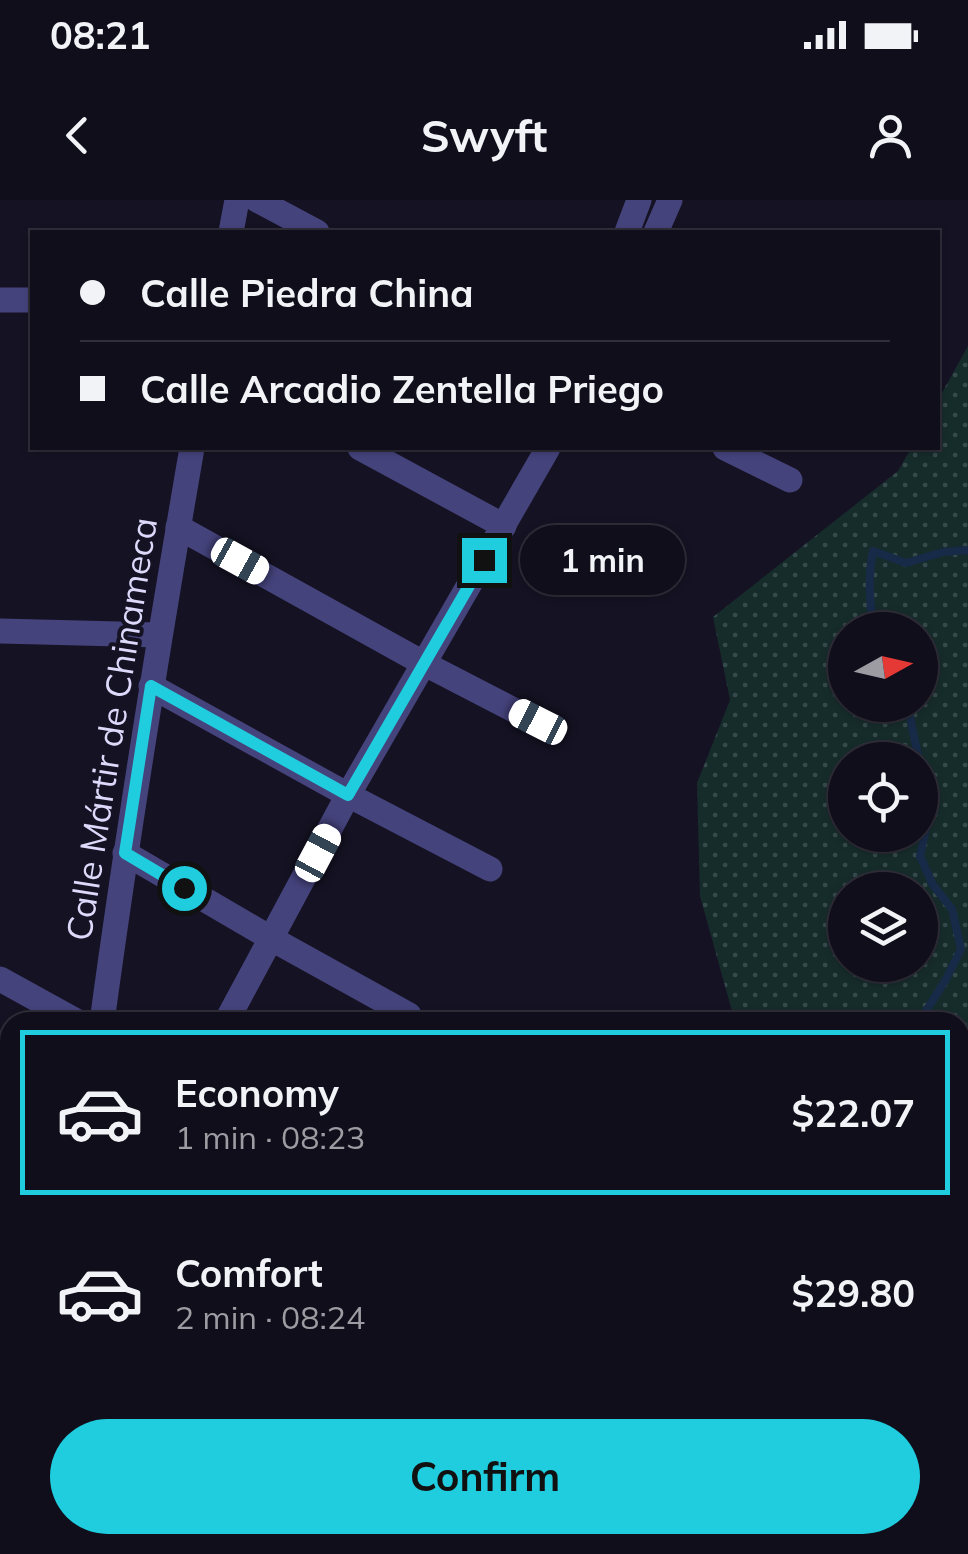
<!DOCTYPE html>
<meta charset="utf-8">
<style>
:root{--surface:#100e1a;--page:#1e1c27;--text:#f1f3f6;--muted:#9c9ca2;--line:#302e39;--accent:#20cddf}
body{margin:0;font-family:Mulish,sans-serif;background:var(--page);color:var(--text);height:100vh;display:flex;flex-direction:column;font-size:38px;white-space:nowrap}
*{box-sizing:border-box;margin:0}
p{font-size:32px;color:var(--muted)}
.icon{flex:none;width:55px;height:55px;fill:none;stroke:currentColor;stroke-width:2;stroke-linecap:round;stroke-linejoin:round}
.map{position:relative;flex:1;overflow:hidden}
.sheet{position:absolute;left:0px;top:812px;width:970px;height:542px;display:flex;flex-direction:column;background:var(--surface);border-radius:30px 30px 0 0;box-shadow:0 2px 8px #0004,0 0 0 2px var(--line)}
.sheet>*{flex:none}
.banner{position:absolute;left:30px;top:30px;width:910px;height:220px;border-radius:0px;box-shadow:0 2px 8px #0004,0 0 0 2px var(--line);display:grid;align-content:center;height:220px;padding:0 50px;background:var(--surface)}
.needle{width:65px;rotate:82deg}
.controls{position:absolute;left:828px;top:412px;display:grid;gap:20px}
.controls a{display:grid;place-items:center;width:110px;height:110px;border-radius:50%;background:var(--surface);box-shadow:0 2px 8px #0004,0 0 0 2px var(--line);font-size:50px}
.end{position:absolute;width:45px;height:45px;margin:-22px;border:12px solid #20cddf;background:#111;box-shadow:0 0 0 5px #111}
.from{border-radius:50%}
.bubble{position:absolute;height:70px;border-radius:35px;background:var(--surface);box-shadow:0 2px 8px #0004,0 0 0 2px var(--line);font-size:32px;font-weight:700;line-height:70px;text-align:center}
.car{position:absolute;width:30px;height:60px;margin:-30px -15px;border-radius:12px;box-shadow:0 0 8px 2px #0007;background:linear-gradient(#fff 24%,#345 0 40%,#fff 0 76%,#345 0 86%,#fff 0)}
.banner b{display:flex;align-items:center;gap:35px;height:95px;font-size:38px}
.banner b+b{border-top:2px solid var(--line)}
.banner i{width:25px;height:25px;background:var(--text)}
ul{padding:18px 0 0;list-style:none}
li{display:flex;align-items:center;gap:30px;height:165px;margin:0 20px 15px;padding:0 30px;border:5px solid transparent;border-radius:0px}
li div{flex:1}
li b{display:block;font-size:38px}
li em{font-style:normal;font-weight:700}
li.selected{border-color:var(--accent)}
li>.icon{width:90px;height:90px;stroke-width:1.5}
.button{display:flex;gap:20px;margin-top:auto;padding:20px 50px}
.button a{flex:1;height:115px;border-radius:60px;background:var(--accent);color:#111;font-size:40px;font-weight:700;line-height:115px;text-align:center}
.status{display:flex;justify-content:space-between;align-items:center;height:70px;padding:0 50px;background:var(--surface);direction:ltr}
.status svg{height:28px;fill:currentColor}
header{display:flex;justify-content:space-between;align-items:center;height:130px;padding:0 50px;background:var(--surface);font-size:45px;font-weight:700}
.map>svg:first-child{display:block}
.park{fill:url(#park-dots);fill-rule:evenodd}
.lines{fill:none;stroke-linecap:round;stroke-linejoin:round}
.stream{stroke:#172a47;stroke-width:8}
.minor{stroke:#45437c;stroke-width:25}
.route{stroke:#20cddf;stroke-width:12}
.labels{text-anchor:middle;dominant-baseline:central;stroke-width:8;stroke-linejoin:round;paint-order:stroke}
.street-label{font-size:35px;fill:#ddd9fa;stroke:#151223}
</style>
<div class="status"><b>08:21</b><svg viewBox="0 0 49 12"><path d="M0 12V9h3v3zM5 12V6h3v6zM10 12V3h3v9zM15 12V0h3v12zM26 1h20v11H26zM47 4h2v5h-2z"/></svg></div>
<header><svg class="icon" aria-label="back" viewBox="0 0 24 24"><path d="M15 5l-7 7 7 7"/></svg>Swyft<svg class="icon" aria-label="person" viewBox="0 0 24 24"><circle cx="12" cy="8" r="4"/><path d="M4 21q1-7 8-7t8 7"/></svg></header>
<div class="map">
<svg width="968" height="1354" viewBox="0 0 968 1354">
<defs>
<pattern id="park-dots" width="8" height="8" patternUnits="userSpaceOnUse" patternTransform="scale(2.5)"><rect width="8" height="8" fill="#162c2b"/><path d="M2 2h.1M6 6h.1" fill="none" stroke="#374a4b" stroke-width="1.8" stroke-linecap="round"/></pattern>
</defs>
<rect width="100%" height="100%" fill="#151223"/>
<path class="park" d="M968 146V1354H922L912 1345H960V822H735L700 696 697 583 730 500 713 417 898 271 911 248H938V200ZM845 430H920V505H845ZM845 560H920V635H845ZM845 690H920V765H845Z"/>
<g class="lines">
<g class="stream">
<path d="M875 430C869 406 868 376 873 351L906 363 943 352 968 350"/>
<polyline points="900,505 910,517 919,560"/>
<polyline points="919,822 945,781 961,749 952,709 933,685 920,656 928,620 920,592"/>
<polyline points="960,1044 968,1047"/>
</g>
<g class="minor">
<polyline points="257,0 317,32"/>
<polyline points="231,32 237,0"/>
<polyline points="627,32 639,0"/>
<polyline points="656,32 670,0"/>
<polyline points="0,100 32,100"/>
<polyline points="360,248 504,326"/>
<polyline points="725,248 790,280"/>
<polyline points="178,327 423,463 537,522"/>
<polyline points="0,431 159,435"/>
<polyline points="151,486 348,595 490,669"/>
<polyline points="125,653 272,739 409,815 405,822"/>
<polyline points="0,779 78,822"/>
<path d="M102 822C128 630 159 439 192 248"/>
<polyline points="226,822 348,595 548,248"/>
<polyline points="0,1147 10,1142"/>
<polyline points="0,1250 10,1271"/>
<polyline points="960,1342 968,1349"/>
<polyline points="45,1345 49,1354"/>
<polyline points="378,1345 382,1354"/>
<polyline points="696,1345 700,1354"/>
<polyline points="858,1345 858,1354"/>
</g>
</g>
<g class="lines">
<polyline class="route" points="184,688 125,653 151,486 348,595 484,360"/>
</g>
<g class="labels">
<g class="street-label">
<text transform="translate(111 529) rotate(-81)">Calle Mártir de Chinameca</text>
</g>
</g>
</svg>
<div class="controls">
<a><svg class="needle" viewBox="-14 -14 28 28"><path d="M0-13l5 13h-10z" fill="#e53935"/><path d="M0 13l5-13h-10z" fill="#9c9ca2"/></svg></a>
<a><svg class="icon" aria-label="locate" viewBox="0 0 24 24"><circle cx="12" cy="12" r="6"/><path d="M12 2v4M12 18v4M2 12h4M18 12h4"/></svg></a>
<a><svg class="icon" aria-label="layers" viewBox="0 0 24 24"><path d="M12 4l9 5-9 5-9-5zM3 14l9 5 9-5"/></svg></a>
</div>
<i class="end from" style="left:184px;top:688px"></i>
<i class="end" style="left:484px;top:360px"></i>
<div class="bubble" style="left:520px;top:325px;width:165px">1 min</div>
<i class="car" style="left:240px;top:361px;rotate:119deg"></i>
<i class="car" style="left:538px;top:522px;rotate:297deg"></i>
<i class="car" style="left:318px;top:653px;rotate:28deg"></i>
<div class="banner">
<b><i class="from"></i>Calle Piedra China</b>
<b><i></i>Calle Arcadio Zentella Priego</b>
</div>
<section class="sheet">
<ul>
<li class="selected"><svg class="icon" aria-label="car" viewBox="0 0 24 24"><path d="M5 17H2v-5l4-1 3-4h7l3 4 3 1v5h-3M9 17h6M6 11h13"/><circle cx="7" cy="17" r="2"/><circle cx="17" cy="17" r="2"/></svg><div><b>Economy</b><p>1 min · 08:23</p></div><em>$22.07</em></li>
<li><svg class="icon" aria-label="car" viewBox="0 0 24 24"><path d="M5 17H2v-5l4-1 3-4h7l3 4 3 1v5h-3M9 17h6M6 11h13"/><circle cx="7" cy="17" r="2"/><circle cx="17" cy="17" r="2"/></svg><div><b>Comfort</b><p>2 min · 08:24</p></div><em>$29.80</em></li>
</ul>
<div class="button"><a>Confirm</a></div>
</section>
</div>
